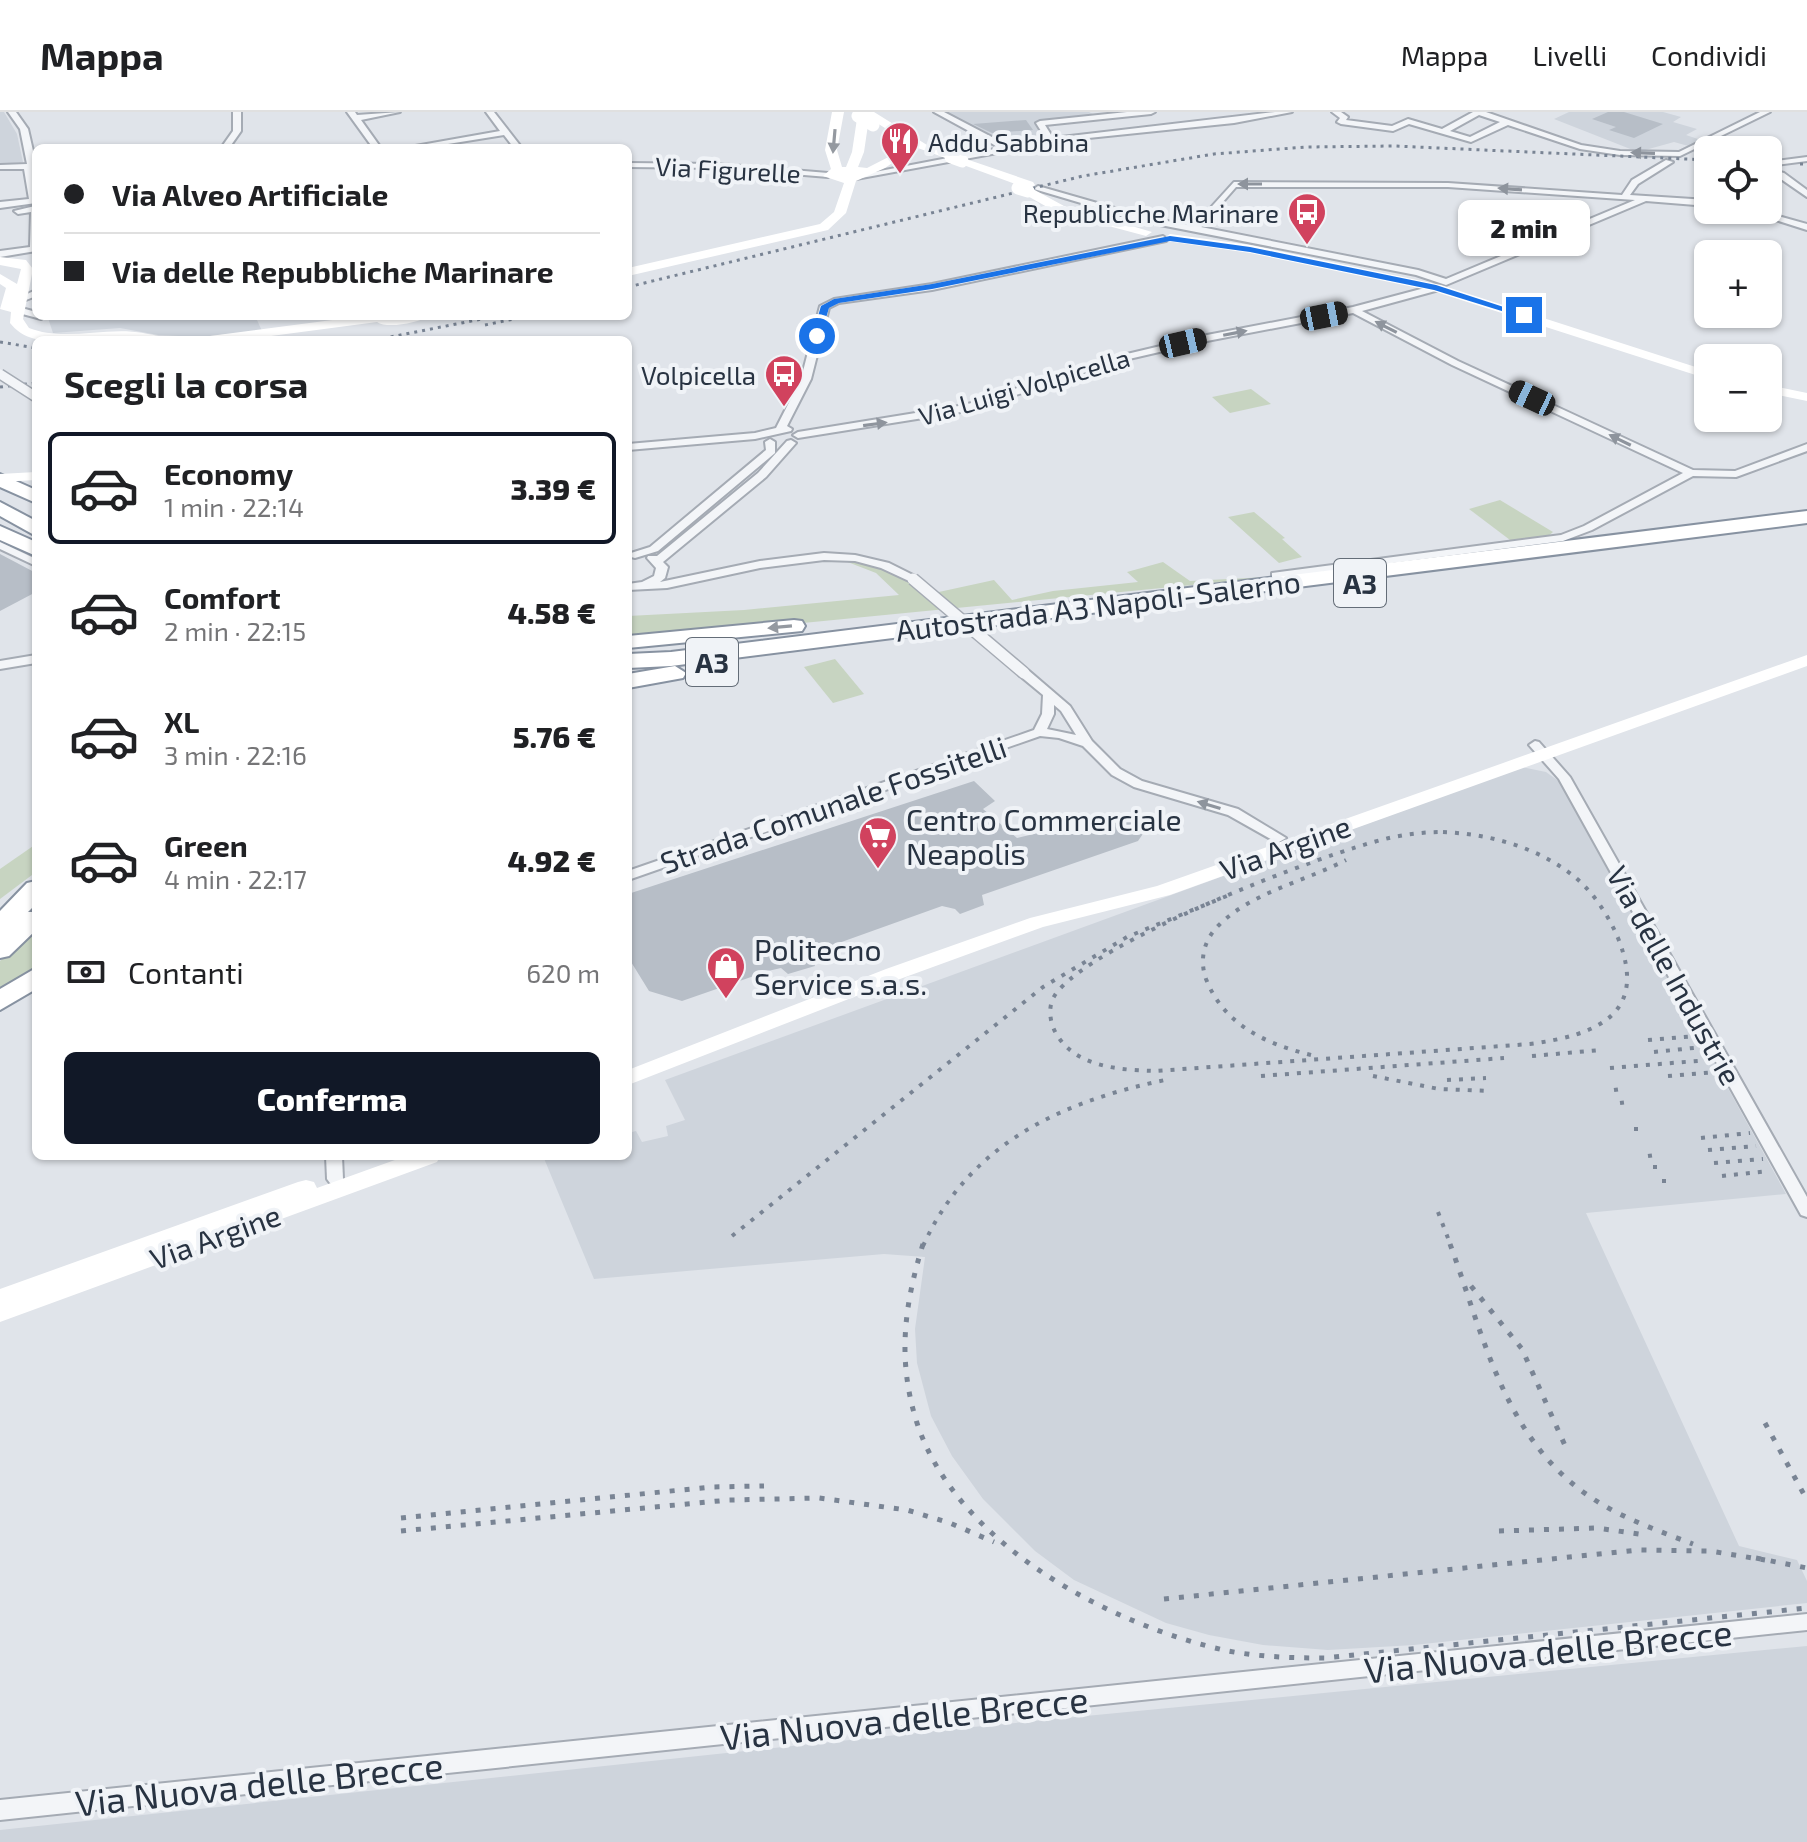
<!DOCTYPE html>
<html lang="it">
<meta charset="utf-8">
<style>
:root{--surface:#fff;--page:#f2f2f2;--text:#202124;--muted:#757577;--line:#e0e0e0;--accent:#111827}
body{margin:0;font-family:"Exo 2",sans-serif;background:var(--page);color:var(--text);height:100vh;display:flex;flex-direction:column;font-size:30px;white-space:nowrap}
*{box-sizing:border-box;margin:0}
p{font-size:26px;color:var(--muted)}
.icon{flex:none;width:44px;height:44px;fill:none;stroke:currentColor;stroke-width:2;stroke-linecap:round;stroke-linejoin:round}
.map{position:relative;flex:1;overflow:hidden}
.side{position:absolute;left:32px;top:224px;width:600px;height:824px;display:flex;flex-direction:column;background:var(--surface);border-radius:12px;box-shadow:0 2px 6px #0004}
.side>*{flex:none}
.banner{position:absolute;left:32px;top:32px;width:600px;height:176px;border-radius:12px;box-shadow:0 2px 6px #0004;display:grid;align-content:center;height:176px;padding:0 32px;background:var(--surface)}
.buttons{position:absolute;left:1694px;top:24px;display:grid;gap:16px}
.buttons a{display:grid;place-items:center;width:88px;height:88px;border-radius:12px;background:var(--surface);box-shadow:0 2px 6px #0004;font-size:40px}
.end{position:absolute;width:36px;height:36px;margin:-18px;border:10px solid #1a73e8;background:#fff;box-shadow:0 0 0 4px #fff}
.from{border-radius:50%}
.bubble{position:absolute;height:56px;border-radius:12px;background:var(--surface);box-shadow:0 2px 6px #0004;font-size:26px;font-weight:800;line-height:56px;text-align:center}
.car{position:absolute;width:24px;height:48px;margin:-24px -12px;border-radius:10px;box-shadow:0 0 6px 2px #0007;background:linear-gradient(#222 24%,#8ab4d8 0 40%,#222 0 76%,#8ab4d8 0 86%,#222 0)}
.banner b{display:flex;align-items:center;gap:28px;height:76px;font-size:30px}
.banner b+b{border-top:2px solid var(--line)}
.banner i{width:20px;height:20px;background:var(--text)}
ul{padding:0;list-style:none}
li{display:flex;align-items:center;gap:24px;height:112px;margin:0 16px 12px;padding:0 16px;border:4px solid transparent;border-radius:12px}
li div{flex:1}
li b{display:block;font-size:30px}
li em{font-style:normal;font-weight:800}
li.on{border-color:var(--accent)}
li>.icon{width:72px;height:72px;stroke-width:1.5}
h2{padding:0 32px;font-size:36px;line-height:96px}
.pay{display:flex;align-items:center;gap:20px;height:88px;padding:0 32px;font-size:30px}
.pay p{margin-inline-start:auto}
.button{display:flex;gap:16px;margin-top:auto;padding:16px 32px}
.button a{flex:1;height:92px;border-radius:12px;background:var(--accent);color:#fff;font-size:32px;font-weight:800;line-height:92px;text-align:center}
header{display:flex;align-items:center;gap:48px;box-sizing:border-box;height:112px;padding:0 40px;background:var(--surface);border-bottom:2px solid var(--line)}
header strong{font-size:38px}
nav{display:flex;gap:44px;margin-inline-start:auto;font-size:28px}
.map>svg:first-child{display:block}
.built{fill:#ced4dc}
.green{fill:#c7d4c1}
.building{fill:#b7bec7}
.lines{fill:none;stroke-linecap:round;stroke-linejoin:round}
.street-casing{stroke:#a5abb4;stroke-width:4}
.highway-casing{stroke:#8792a1;stroke-width:4}
.street{fill:#f3f5f8;fill-rule:evenodd}
.secondary{fill:#fff;fill-rule:evenodd}
.highway{fill:#fff;fill-rule:evenodd}
.rail-far2{stroke:#798494;stroke-width:3;stroke-dasharray:3 5;stroke-linecap:butt}
.rail-far1{stroke:#798494;stroke-width:4;stroke-dasharray:4 8;stroke-linecap:butt}
.rail{stroke:#798494;stroke-width:5;stroke-dasharray:5 10;stroke-linecap:butt}
.street-bridge-far1-casing{stroke:#a5abb4;stroke-width:12;stroke-linecap:butt}
.street-bridge-casing{stroke:#a5abb4;stroke-width:14;stroke-linecap:butt}
.street-bridge-far1{stroke:#f3f5f8;stroke-width:9}
.street-bridge{stroke:#f3f5f8;stroke-width:11}
.secondary-bridge{stroke:#fff;stroke-width:13}
.oneway{fill:#9499a0}
.oneway2{fill:#8e949d}
.route{fill:#1a73e8}
.labels{text-anchor:middle;dominant-baseline:central;stroke-width:8;stroke-linejoin:round;paint-order:stroke}
.far-poi-label{font-size:26px;fill:#283342;stroke:#f0f3f7;text-anchor:end}
.far-street-label{font-size:26px;fill:#283342;stroke:#f0f3f7}
.shield{fill:#f0f3f7;stroke:#646d78;stroke-width:2}
.shield-label{font-size:28px;font-weight:bold;fill:#283342}
.street-label{font-size:30px;fill:#283342;stroke:#f0f3f7}
.poi-label{font-size:30px;fill:#283342;stroke:#f0f3f7;text-anchor:start}
.near-street-label{font-size:36px;fill:#283342;stroke:#f0f3f7}
</style>
<header>
<strong>Mappa</strong>
<nav><a>Mappa</a><a>Livelli</a><a>Condividi</a></nav>
</header>
<div class="map">
<svg width="1807" height="1730" viewBox="0 0 1807 1730">
<rect width="100%" height="100%" fill="#e0e4ea"/>
<g class="built">
<polygon points="0,0 4,0 17,22 23,50 0,52"/>
<polygon points="940,0 1089,0 1093,2 1035,10 1043,24 1039,28 1014,32 1000,30"/>
<polygon points="1569,0 1663,0 1681,5 1673,10 1697,17 1686,23 1704,29 1692,35 1674,30 1638,40 1554,7"/>
<polygon points="62,204 279,204 257,208 262,219 199,225 158,223 120,216 53,221 48,206"/>
<polygon points="1522,655 1546,660 1560,670 1786,1082 1586,1101 1739,1434 1797,1448 1807,1469 1807,1491 1414,1533 1328,1538 1263,1533 1209,1523 1166,1511 1074,1468 1035,1439 983,1387 952,1344 931,1304 917,1251 915,1217 925,1145 884,1142 594,1167 543,1044 628,1044 628,1021 636,1019 642,1030 668,1024 666,1014 685,1008 665,968"/>
<polygon points="1807,1534 1807,1730 0,1730 0,1718 973,1615"/>
</g>
<g class="green">
<polygon points="1251,277 1271,292 1230,301 1212,285"/>
<polygon points="1500,388 1553,420 1546,426 1514,431 1469,397"/>
<polygon points="1254,400 1285,426 1282,427 1302,445 1279,451 1228,405"/>
<path d="M845 449C877 454 900 461 925 483L994 468 1012 488 1053 479 1138 470 1127 460 1163 450 1190 469 1284 464 628 528V504L744 498 899 483 876 461Z"/>
<polygon points="835,547 864,582 833,591 804,555"/>
<polygon points="36,732 36,760 0,787 0,757"/>
<polygon points="36,813 36,858 0,882 0,849"/>
</g>
<g class="building">
<polygon points="1608,0 1624,0 1663,12 1634,26 1609,18 1616,15 1592,7"/>
<polygon points="1026,8 1033,18 992,21 973,12"/>
<polygon points="0,442 36,461 36,480 0,499"/>
<polygon points="974,669 995,689 983,697 1017,726 1121,701 1142,705 1149,713 1138,729 982,783 984,793 960,802 955,797 942,794 822,837 812,845 815,854 788,862 781,856 768,859 682,889 649,879 628,845 628,782"/>
</g>
<g class="lines">
<defs>
<g id="street">
<polygon points="8,0 16,0 28,17 36,52 36,56 32,57 36,91 0,96 0,90 29,87 24,57 0,57 0,53 27,52 20,17"/>
<polygon points="233,0 241,0 241,19 229,36 221,36 233,19"/>
<polygon points="347,0 355,0 357,3 400,0 361,8 381,36 373,36"/>
<polygon points="486,0 494,0 522,36 514,36 504,23 423,36 404,36 500,19"/>
<polygon points="934,0 944,0 1009,34 1046,27 1036,11 1040,9 1127,0 1155,0 1151,2 1045,13 1053,26 1275,0 1292,0 1234,11 1069,28 856,67 856,63 859,63 1000,36"/>
<path d="M1332 0H1341L1348 5 1346 8 1392 14 1408 7 1442 17 1473 0H1486L1581 33 1620 39 1679 40 1760 0H1770L1680 44 1620 43 1580 37 1508 13 1471 30 1409 12 1393 19 1341 12 1337 10 1340 6ZM1479 3 1500 10 1470 25 1450 19Z"/>
<polygon points="1807,45 1807,49 1768,54 1768,50"/>
<path d="M1666 48 1673 50 1638 72 1630 83 1708 88V94L1646 89 1446 173 1416 163 1145 110 1034 77 1038 74 1146 105 1194 114 1234 70 1448 71 1622 83 1632 68ZM1236 75H1448L1635 88 1446 167 1418 158 1201 115Z"/>
<polygon points="628,51 718,52 828,61 832,63 828,65 718,56 628,55"/>
<polygon points="1768,57 1784,61 1807,78 1807,85 1778,65 1768,62"/>
<polygon points="35,94 36,139 0,145 0,139 30,135 31,100 18,102 14,99"/>
<polygon points="1744,98 1757,98 1807,112 1807,118"/>
<polygon points="1163,124 1167,127 1166,129 932,178 839,191 829,196 811,267 787,314 792,317 791,319 755,327 628,338 628,332 755,321 776,316 801,267 820,194 834,187 932,172"/>
<polygon points="1436,173 1441,176 1439,178 1362,199 1458,249 1693,358 1735,359 1807,332 1807,339 1736,365 1693,364 1592,418 1563,429 1276,466 1272,465 1272,461 1561,423 1584,414 1683,361 1452,253 1353,201 1207,229 1116,250 967,299 798,326 793,323 798,320 965,293 1110,246 1207,223 1353,195"/>
<polygon points="36,178 36,184 21,190 16,187"/>
<polygon points="18,195 36,200 36,204 46,204 41,207 15,200 13,198"/>
<polygon points="770,327 775,330 775,341 658,439 635,446 631,445 631,441 650,435 766,338 765,330"/>
<polygon points="791,328 796,331 766,365 663,450 668,455 665,466 660,470 760,449 824,441 855,443 889,451 917,465 917,469 909,469 881,456 855,449 824,448 760,456 667,476 628,478 628,472 642,470 654,464 656,456 647,446 648,444 657,444 758,361 787,329"/>
<polygon points="0,430 36,447 36,454 0,437"/>
<polygon points="36,543 36,551 0,557 0,549"/>
<path d="M1024 557 1028 558 1070 594 1092 629 1120 657 1142 669 1238 697 1286 726 1279 730 1274 729 1228 703 1134 675 1112 663 1083 634 1059 626 1040 624 628 768V759L1034 618 1042 602 1043 583 1020 564 1018 561ZM1054 593 1061 599 1076 623 1047 617 1054 602Z"/>
<polygon points="1535,629 1539,630 1570,665 1807,1085 1807,1105 1801,1103 1559,667 1529,633"/>
<polygon points="326,1044 342,1044 343,1067 340,1071 330,1071 327,1067"/>
<polygon points="1807,1502 1807,1518 0,1708 0,1688"/>
</g>
<g id="highway">
<polygon points="0,362 36,378 36,391 0,375"/>
<polygon points="0,390 36,409 36,424 0,404"/>
<polygon points="1807,399 1807,411 671,554 628,556 628,542 671,540"/>
<polygon points="0,414 36,430 36,444 0,428"/>
<polygon points="794,508 802,509 805,514 802,519 628,536 628,524"/>
<polygon points="675,554 686,561 683,566 628,576 628,562"/>
<polygon points="36,769 36,792 28,800 36,800 36,818 9,844 0,846 0,799 27,771"/>
<polygon points="36,856 36,877 0,898 0,877"/>
</g>
</defs>
<use href="#street" class="street-casing"/>
<use href="#highway" class="highway-casing"/>
<use href="#street" class="street"/>
<g class="secondary">
<path d="M832 0H844L837 38 842 55H846L852 40 858 0H874L927 33 957 45 951 48 915 35 885 56 856 69 846 101 828 118 628 164V156L820 112 834 100 844 71 823 64 831 57 825 38ZM869 6 912 33 867 56 858 55 864 40Z"/>
<polygon points="958,47 966,47 1033,70 1035,73 1031,76 1064,94 1152,120 1146,124 1056,100 1024,82 1022,79 1026,76 958,51"/>
<polygon points="1170,122 1250,133 1441,173 1708,259 1708,267 1433,179 1250,141 1166,129 1164,126"/>
<path d="M0 145 26 148 33 157 23 207 29 216C64 230 106 214 143 221 152 223 160 223 167 228 150 228 134 225 117 225 83 224 34 242 10 211L11 200 0 197 6 176 0 172V162L17 172 21 157 0 153Z"/>
<path d="M363 204H429C418 211 387 217 377 210L241 228H203L210 224Z"/>
<polygon points="1768,273 1807,281 1807,289 1768,281"/>
<polygon points="36,360 36,368 0,370 0,362"/>
<polygon points="1807,543 1807,554 1170,783 1043,815 900,867 628,973 628,958 886,857 1030,806 1157,774"/>
<polygon points="406,1044 440,1044 437,1050 0,1210 0,1177 298,1070 306,1068 314,1070 317,1076"/>
</g>
<use href="#highway" class="highway"/>
<g class="rail-far2">
<polyline points="1800,52 1807,52"/>
<polyline points="628,175 1083,64 1214,42 1306,35 1394,34 1708,48"/>
<polyline points="485,213 528,204"/>
<polyline points="375,228 497,204"/>
<polyline points="0,230 36,236"/>
<polyline points="0,275 36,271"/>
</g>
<g class="rail-far1">
<path d="M1443 720C1488 722 1534 734 1571 762 1591 777 1608 802 1618 826 1649 903 1596 923 1530 932L1156 959C1122 958 1077 956 1057 923 1050 912 1047 895 1055 883 1090 831 1323 741 1389 726 1407 722 1425 720 1443 720Z"/>
<polyline points="1648,928 1696,924"/>
<polyline points="1654,940 1703,935"/>
<path d="M1311 943C1266 932 1224 913 1206 867 1199 847 1204 827 1220 812 1253 780 1306 769 1346 748"/>
<polyline points="1532,944 1601,938"/>
<polyline points="1610,956 1709,948"/>
<polyline points="1261,964 1504,946"/>
<polyline points="1373,964 1439,977 1490,979"/>
<polyline points="1668,964 1717,960"/>
<polyline points="1447,968 1486,966"/>
<polyline points="1614,978 1621,977"/>
<polyline points="1620,991 1628,990"/>
<polyline points="1634,1017 1641,1017"/>
<polyline points="1701,1026 1750,1021"/>
<polyline points="1708,1038 1756,1034"/>
<polyline points="1648,1044 1655,1043"/>
<polyline points="1714,1051 1763,1047"/>
<polyline points="1653,1055 1661,1055"/>
<polyline points="1722,1064 1769,1059"/>
<polyline points="1662,1069 1668,1069"/>
<polyline points="1438,1100 1451,1134"/>
<polyline points="732,1124 1043,875 1127,825 1234,781"/>
<path d="M923 1134C969 1032 1060 990 1165 968"/>
</g>
<g class="rail">
<path d="M923 1132C904 1194 897 1248 917 1311 957 1433 1110 1513 1228 1539 1260 1545 1293 1546 1325 1546L1807 1496"/>
<path d="M1450 1132C1482 1219 1502 1317 1578 1376 1612 1403 1654 1417 1693 1432"/>
<polyline points="1471,1174 1522,1237 1567,1338"/>
<polyline points="1765,1311 1807,1388"/>
<polyline points="401,1406 711,1375 764,1374"/>
<polyline points="401,1419 729,1388 819,1386 907,1398 950,1411 994,1430"/>
<polyline points="1499,1419 1597,1416 1646,1423"/>
<polyline points="1756,1446 1807,1456"/>
<polyline points="1164,1487 1638,1438 1710,1439 1765,1448"/>
</g>
<defs>
<polyline id="street-bridge-far1" points="0,262 36,285"/>
<polyline id="street-bridge" points="913,467 1024,561"/>
</defs>
<use href="#street-bridge-far1" class="street-bridge-far1-casing"/>
<use href="#street-bridge" class="street-bridge-casing"/>
<use href="#street-bridge-far1" class="street-bridge-far1"/>
<use href="#street-bridge" class="street-bridge"/>
<g class="secondary-bridge">
<polyline points="858,4 873,13"/>
<polyline points="951,45 962,49"/>
<polyline points="1018,76 1028,79"/>
</g>
</g>
<defs><path id="oneway-solid" d="M-6-.8H1V-3.2L6.5 0L1 3.2V.8H-6Z" transform="scale(2)"/></defs>
<g class="oneway">
<use href="#oneway-solid" transform="translate(834 29) rotate(95)"/>
<use href="#oneway-solid" transform="translate(780 515) rotate(175)"/>
</g>
<g class="oneway2">
<use href="#oneway-solid" transform="translate(1643 41) rotate(-178)"/>
<use href="#oneway-solid" transform="translate(1250 72) rotate(-180)"/>
<use href="#oneway-solid" transform="translate(1510 77) rotate(-176)"/>
<use href="#oneway-solid" transform="translate(1386 215) rotate(-153)"/>
<use href="#oneway-solid" transform="translate(1235 221) rotate(-11)"/>
<use href="#oneway-solid" transform="translate(875 312) rotate(-8)"/>
<use href="#oneway-solid" transform="translate(1620 328) rotate(-154)"/>
<use href="#oneway-solid" transform="translate(1209 693) rotate(-163)"/>
</g>
<polygon class="route" points="1170,124 1250,135 1436,173 1528,203 1521,205 1434,178 1250,140 1170,129 932,177 839,191 829,196 820,226 812,224 821,194 834,187 932,172"/>
<defs>
<symbol id="restaurant-pin" viewBox="-11 -11 22 30"><path d="M0 17L-7.5 6A9.5 9.5 0 1 1 7.5 6Z" fill="#d1425e" stroke="#f0f3f7"/><path d="M-5-6h1v4h1v-4h1v4h1v-4h1v5L-1.5 .5V6h-2V.5L-5-1ZM5-6V6H3V1.5H1.5Q1.5-4 5-6Z" fill="#fff"/></symbol>
<symbol id="bus-pin" viewBox="-11 -11 22 30"><path d="M0 17L-7.5 6A9.5 9.5 0 1 1 7.5 6Z" fill="#d1425e" stroke="#f0f3f7"/><path d="M-5-6H5V4H4V6H2V4H-2V6H-4V4H-5ZM-3.5-4V0h7V-4ZM-3.5 1.2v1.5H-2V1.2ZM2 1.2v1.5H3.5V1.2Z" fill="#fff"/></symbol>
<symbol id="supermarket-pin" viewBox="-11 -11 22 30"><path d="M0 17L-7.5 6A9.5 9.5 0 1 1 7.5 6Z" fill="#d1425e" stroke="#f0f3f7"/><path d="M-6-5.5h2.5l.6 2H6L4.5 2H-2.5L-4.4-4H-6ZM-1.5 3.2a1.3 1.3 0 1 0 .1 0ZM3 3.2a1.3 1.3 0 1 0 .1 0Z" fill="#fff"/></symbol>
<symbol id="shop-pin" viewBox="-11 -11 22 30"><path d="M0 17L-7.5 6A9.5 9.5 0 1 1 7.5 6Z" fill="#d1425e" stroke="#f0f3f7"/><path d="M-5-2.5h2.3a2.7 3.5 0 0 1 5.4 0H5L5.5 6h-11ZM-1.5-2.5h3a1.5 2.3 0 0 0-3 0Z" fill="#fff"/></symbol>
</defs>
<g fill-rule="evenodd">
<use href="#restaurant-pin" x="878" y="7" width="44" height="60"/>
<use href="#bus-pin" x="1285" y="78" width="44" height="60"/>
<use href="#bus-pin" x="762" y="240" width="44" height="60"/>
<use href="#supermarket-pin" x="856" y="702" width="44" height="60"/>
<use href="#shop-pin" x="704" y="832" width="44" height="60"/>
</g>
<g class="labels">
<g class="far-poi-label">
<text x="928" y="29" text-anchor="start">Addu Sabbina</text>
<text x="1279" y="100">Republicche Marinare</text>
<text x="756" y="262">Volpicella</text>
</g>
<g class="far-street-label">
<text transform="translate(728 57) rotate(3)">Via Figurelle</text>
<text transform="translate(1024 274) rotate(-16)">Via Luigi Volpicella</text>
</g>
<g class="shield">
<rect x="1334" y="447" width="52" height="48" rx="6"/>
<rect x="686" y="526" width="52" height="48" rx="6"/>
</g>
<g class="shield-label">
<text x="1360" y="471">A3</text>
<text x="712" y="550">A3</text>
</g>
<g class="street-label">
<text transform="translate(1098 493) rotate(-7)">Autostrada A3 Napoli-Salerno</text>
<text transform="translate(833 692) rotate(-19)">Strada Comunale Fossitelli</text>
<text transform="translate(1285 735) rotate(-20)">Via Argine</text>
<text transform="translate(1675 863) rotate(61)">Via delle Industrie</text>
<text transform="translate(215 1124) rotate(-20)">Via Argine</text>
</g>
<g class="poi-label">
<text x="906" y="707">Centro Commerciale<tspan x="906" dy="34">Neapolis</tspan></text>
<text x="754" y="837">Politecno<tspan x="754" dy="34">Service s.a.s.</tspan></text>
</g>
<g class="near-street-label">
<text transform="translate(1548 1538) rotate(-6)">Via Nuova delle Brecce</text>
<text transform="translate(904 1605) rotate(-6)">Via Nuova delle Brecce</text>
<text transform="translate(259 1671) rotate(-6)">Via Nuova delle Brecce</text>
</g>
</g>
</svg>
<div class="buttons">
<a><svg class="icon" aria-label="locate" viewBox="0 0 24 24"><circle cx="12" cy="12" r="6"/><path d="M12 2v4M12 18v4M2 12h4M18 12h4"/></svg></a>
<a>+</a>
<a>−</a>
</div>
<i class="end from" style="left:817px;top:224px"></i>
<i class="end" style="left:1524px;top:203px"></i>
<div class="bubble" style="left:1458px;top:88px;width:132px">2 min</div>
<i class="car" style="left:1324px;top:204px;rotate:79deg"></i>
<i class="car" style="left:1183px;top:231px;rotate:77deg"></i>
<i class="car" style="left:1532px;top:286px;rotate:295deg"></i>
<div class="banner">
<b><i class="from"></i>Via Alveo Artificiale</b>
<b><i></i>Via delle Repubbliche Marinare</b>
</div>
<section class="side">
<h2>Scegli la corsa</h2>
<ul>
<li class="on"><svg class="icon" aria-label="car" viewBox="0 0 24 24"><path d="M5 17H2v-5l4-1 3-4h7l3 4 3 1v5h-3M9 17h6M6 11h13"/><circle cx="7" cy="17" r="2"/><circle cx="17" cy="17" r="2"/></svg><div><b>Economy</b><p>1 min · 22:14</p></div><em>3.39 €</em></li>
<li><svg class="icon" aria-label="car" viewBox="0 0 24 24"><path d="M5 17H2v-5l4-1 3-4h7l3 4 3 1v5h-3M9 17h6M6 11h13"/><circle cx="7" cy="17" r="2"/><circle cx="17" cy="17" r="2"/></svg><div><b>Comfort</b><p>2 min · 22:15</p></div><em>4.58 €</em></li>
<li><svg class="icon" aria-label="car" viewBox="0 0 24 24"><path d="M5 17H2v-5l4-1 3-4h7l3 4 3 1v5h-3M9 17h6M6 11h13"/><circle cx="7" cy="17" r="2"/><circle cx="17" cy="17" r="2"/></svg><div><b>XL</b><p>3 min · 22:16</p></div><em>5.76 €</em></li>
<li><svg class="icon" aria-label="car" viewBox="0 0 24 24"><path d="M5 17H2v-5l4-1 3-4h7l3 4 3 1v5h-3M9 17h6M6 11h13"/><circle cx="7" cy="17" r="2"/><circle cx="17" cy="17" r="2"/></svg><div><b>Green</b><p>4 min · 22:17</p></div><em>4.92 €</em></li>
</ul>
<div class="pay"><svg class="icon" aria-label="cash" viewBox="0 0 24 24"><path d="M3 7h18v10H3z"/><circle cx="12" cy="12" r="2"/></svg>Contanti<p>620 m</p></div>
<div class="button"><a>Conferma</a></div>
</section>
</div>
